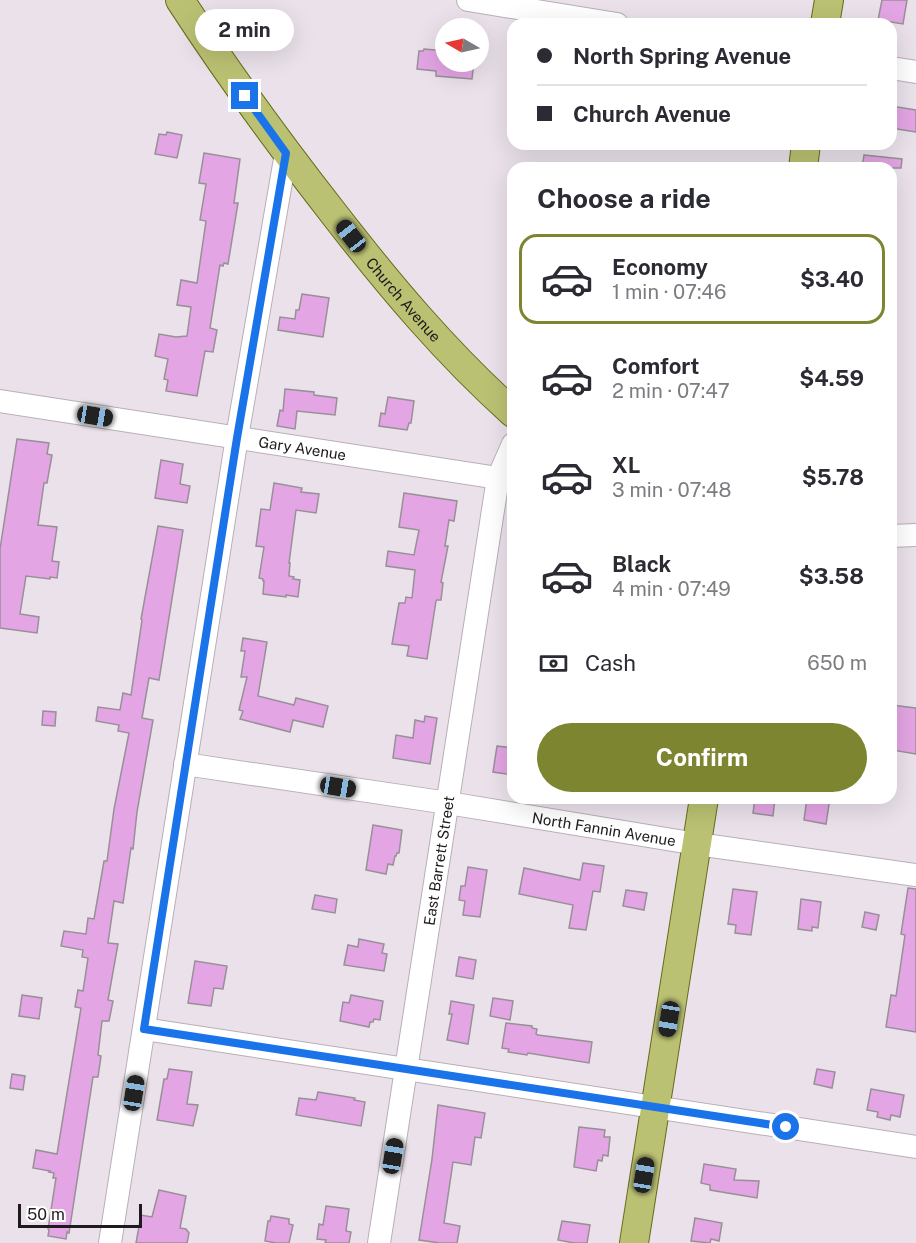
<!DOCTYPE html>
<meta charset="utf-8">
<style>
:root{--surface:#fff;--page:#f2f2f3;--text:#2b2b33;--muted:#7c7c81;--line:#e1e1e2;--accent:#7d8531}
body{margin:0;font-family:"Public Sans",sans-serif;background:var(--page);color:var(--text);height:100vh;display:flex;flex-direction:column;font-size:22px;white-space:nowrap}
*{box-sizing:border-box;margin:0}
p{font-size:20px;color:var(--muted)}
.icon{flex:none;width:33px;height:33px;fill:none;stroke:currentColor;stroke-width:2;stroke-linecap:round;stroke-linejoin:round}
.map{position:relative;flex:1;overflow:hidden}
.sheet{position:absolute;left:507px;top:162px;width:390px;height:642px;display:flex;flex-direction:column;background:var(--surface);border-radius:18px;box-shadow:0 6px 24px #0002}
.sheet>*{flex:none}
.hud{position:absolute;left:507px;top:18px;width:390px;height:132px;border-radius:18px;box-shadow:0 6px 24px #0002;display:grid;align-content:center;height:132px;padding:0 30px;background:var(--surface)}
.needle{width:39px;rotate:279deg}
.controls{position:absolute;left:435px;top:18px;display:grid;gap:12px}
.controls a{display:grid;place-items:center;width:54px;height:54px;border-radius:50%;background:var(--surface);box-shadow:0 6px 24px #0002;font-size:30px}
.scale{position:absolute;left:18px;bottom:15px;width:124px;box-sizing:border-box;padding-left:6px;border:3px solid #1e1a1d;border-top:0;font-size:16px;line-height:21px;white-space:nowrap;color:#1e1a1d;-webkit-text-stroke:4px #fff;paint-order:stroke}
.end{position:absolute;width:27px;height:27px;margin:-14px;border:8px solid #1a73e8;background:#fff;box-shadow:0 0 0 3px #fff}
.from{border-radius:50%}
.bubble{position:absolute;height:42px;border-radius:21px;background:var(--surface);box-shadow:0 6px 24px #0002;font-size:20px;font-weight:700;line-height:42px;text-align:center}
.car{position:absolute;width:18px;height:36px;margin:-18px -9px;border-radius:8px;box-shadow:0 0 4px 2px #0007;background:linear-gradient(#222 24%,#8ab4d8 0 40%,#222 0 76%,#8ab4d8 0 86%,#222 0)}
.hud b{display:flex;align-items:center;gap:21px;height:57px;font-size:22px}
.hud b+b{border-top:2px solid var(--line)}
.hud i{width:15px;height:15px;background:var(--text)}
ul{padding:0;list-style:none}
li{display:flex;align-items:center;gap:18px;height:90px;margin:0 12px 9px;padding:0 18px;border:3px solid transparent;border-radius:18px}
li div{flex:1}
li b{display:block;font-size:22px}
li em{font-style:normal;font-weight:700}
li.active{border-color:var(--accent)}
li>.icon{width:54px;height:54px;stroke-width:1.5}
h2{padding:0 30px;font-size:27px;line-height:72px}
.pay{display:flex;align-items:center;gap:15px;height:66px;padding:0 30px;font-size:22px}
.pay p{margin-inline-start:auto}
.action{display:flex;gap:12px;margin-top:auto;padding:12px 30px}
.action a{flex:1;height:69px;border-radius:36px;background:var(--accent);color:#fff;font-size:24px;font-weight:700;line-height:69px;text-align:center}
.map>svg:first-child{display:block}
.building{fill:#e3a5e3;stroke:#989098;stroke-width:1.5}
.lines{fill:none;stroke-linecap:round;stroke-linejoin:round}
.minor-casing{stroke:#b8afb7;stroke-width:24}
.major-casing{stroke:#666b18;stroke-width:30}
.minor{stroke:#fff;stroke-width:22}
.major{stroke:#bbc173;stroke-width:28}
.route{stroke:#1a73e8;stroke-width:8}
.labels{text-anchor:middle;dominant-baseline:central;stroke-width:4.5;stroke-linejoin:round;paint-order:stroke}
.street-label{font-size:15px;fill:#1e1a1d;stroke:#fff}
</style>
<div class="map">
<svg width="916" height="1243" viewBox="0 0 916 1243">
<rect width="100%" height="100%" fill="#eae1ea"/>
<g class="building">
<polygon points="882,0 907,0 903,24 878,20"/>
<polygon points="424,49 446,51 446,62 474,62 472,79 436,76 436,71 417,69 419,51 423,51"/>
<polygon points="891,106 916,110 916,132 891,128"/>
<polygon points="167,132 182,135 177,158 155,154 159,134 166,135"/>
<polygon points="204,153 240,159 234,203 238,203 228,264 224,263 223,266 220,265 210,328 217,330 213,352 205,351 197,396 166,391 168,380 164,379 168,359 155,356 159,334 176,337 187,336 191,307 177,305 181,280 197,283 206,221 200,220 206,184 199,183"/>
<polygon points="864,155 902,159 901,168 862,168"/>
<polygon points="302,294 329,298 323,337 278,330 280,317 295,319 296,310 299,310"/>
<polygon points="285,389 314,392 314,395 337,398 335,415 297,411 295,429 277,426 280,410 283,411"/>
<polygon points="388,397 414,401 411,423 409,423 407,430 379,426 381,413 385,414"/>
<polygon points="17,439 49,443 47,454 52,455 47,483 44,483 38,525 57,527 52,561 59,562 57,578 50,577 50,579 26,576 20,614 39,617 37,633 0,628 0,549"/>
<polygon points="161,460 183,464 180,484 190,486 187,503 155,498"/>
<polygon points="274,483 302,488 301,492 319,494 316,513 296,510 289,563 290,563 289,576 294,577 293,579 300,580 298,597 286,595 286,597 263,594 264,581 263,581 263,579 259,578 264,547 256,546 261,509 270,510"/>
<polygon points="404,493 457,501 454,521 449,520 445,546 448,546 441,582 443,583 441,600 437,600 436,601 427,659 407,656 409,646 392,644 399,603 405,603 406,597 412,598 415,570 386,566 388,551 414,555 419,530 399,527"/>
<polygon points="158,526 183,530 159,680 149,678 142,718 153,720 137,812 133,849 131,848 123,903 114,901 108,943 118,944 108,1000 113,1001 109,1021 102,1021 98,1055 101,1056 98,1077 93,1077 69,1233 67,1232 66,1239 48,1236 49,1230 48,1229 56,1178 53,1178 54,1173 49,1172 50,1171 33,1168 36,1150 57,1154 81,1008 75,1007 78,990 83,991 88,958 82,957 83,950 61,946 64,931 86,934 88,918 94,919 104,861 107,861 114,809 129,733 118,731 119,725 96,721 98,707 120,710 123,693 131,695 142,620 141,619"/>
<polygon points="243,638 267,642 258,696 294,705 296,698 328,706 323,727 293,720 290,732 240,719 243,711 239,710 247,677 241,677 245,651 241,651"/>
<polygon points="891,705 916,708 916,754 892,750 895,730 891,729"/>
<polygon points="43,711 56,712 55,726 42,725"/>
<polygon points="425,716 437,718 430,764 393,758 396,735 413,738 415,720 424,722"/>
<polygon points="497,746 513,748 513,775 493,772"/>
<polygon points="755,798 775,798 773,816 753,813"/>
<polygon points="807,798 830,798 826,824 804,820"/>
<polygon points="373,825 402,830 399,853 397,853 396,856 395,856 393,865 388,864 386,874 366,870"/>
<polygon points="583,863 604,866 600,892 593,891 586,930 569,928 573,905 519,894 524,868 580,880"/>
<polygon points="468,867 487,870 480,917 463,915 465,901 459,900 461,886 465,886"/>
<polygon points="908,888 916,889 916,1032 886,1027 891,995 896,996 905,935 901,934"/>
<polygon points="733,889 757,892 751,935 735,933 736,925 728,924"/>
<polygon points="626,890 647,893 644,910 623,906"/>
<polygon points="315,895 337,899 335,913 312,909"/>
<polygon points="801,899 821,902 818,928 812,927 812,931 798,929"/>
<polygon points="865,912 879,915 876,930 862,927"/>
<polygon points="359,939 384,944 382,953 387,954 384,971 344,965 348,945 358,947"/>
<polygon points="459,957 476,960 473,979 456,976"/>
<polygon points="195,961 227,966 223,989 214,988 211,1006 188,1003"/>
<polygon points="22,995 42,998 39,1019 19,1016"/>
<polygon points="351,995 383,1001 380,1020 374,1019 373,1022 370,1022 369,1027 340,1021 343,1002 349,1003"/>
<polygon points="493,998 513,1001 510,1020 490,1016"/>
<polygon points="451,1001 474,1005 468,1044 447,1040 452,1014 449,1014"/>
<polygon points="506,1023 532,1026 532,1028 537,1029 536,1034 538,1035 592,1042 589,1063 528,1053 527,1055 508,1052 509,1049 502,1048"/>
<polygon points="169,1069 192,1072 187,1104 198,1105 193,1126 157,1120 164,1079 167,1079"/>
<polygon points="817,1069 835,1072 832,1088 814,1084"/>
<polygon points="12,1074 25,1076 23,1090 10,1088"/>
<polygon points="871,1089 904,1095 900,1117 891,1115 890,1120 877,1117 878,1112 867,1110"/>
<polygon points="318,1092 355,1098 354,1100 365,1102 361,1126 296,1115 299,1098 316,1100"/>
<polygon points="438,1105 485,1113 481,1138 475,1137 471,1165 453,1162 444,1223 460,1226 457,1243 440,1243 419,1240 432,1159"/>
<polygon points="579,1127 605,1130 604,1137 610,1137 608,1156 603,1155 602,1161 598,1160 596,1171 574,1167"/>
<polygon points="704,1164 736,1169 734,1180 759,1181 757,1198 710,1190 710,1185 701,1183"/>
<polygon points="159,1190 186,1196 180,1228 186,1229 189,1233 187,1243 136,1243 141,1215 152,1217"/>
<polygon points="326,1206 349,1209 346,1231 351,1232 349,1243 325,1243 326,1240 317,1239 319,1224 323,1225"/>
<polygon points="271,1216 289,1219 289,1224 293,1225 289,1243 276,1243 265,1241 268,1221 270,1221"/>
<polygon points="695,1218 722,1223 719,1241 711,1239 710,1243 691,1241"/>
<polygon points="562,1221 590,1225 587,1243 574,1243 558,1240"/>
</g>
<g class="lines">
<defs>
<g id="minor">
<polyline points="468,0 617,24"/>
<polyline points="891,68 916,72"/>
<path id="s1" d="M0 401 498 478"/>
<polyline points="891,536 916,535"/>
<path id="s2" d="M185 764 448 803 697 844 916 875"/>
<polyline points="144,1029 916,1147"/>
<polyline points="110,1243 237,437 286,153"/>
<path id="s3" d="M379 1243 498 478 513 444"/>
</g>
<g id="major">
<path id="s4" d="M180 0C228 74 280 145 334 214 389 285 446 353 513 413"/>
<polyline points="825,24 829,0"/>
<polyline points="803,168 806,144"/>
<polyline points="634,1243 704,798"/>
</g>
</defs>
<use href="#minor" class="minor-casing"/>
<use href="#major" class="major-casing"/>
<use href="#minor" class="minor"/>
<use href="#major" class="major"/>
</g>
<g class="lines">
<polyline class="route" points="245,96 286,153 237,438 144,1029 786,1127"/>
</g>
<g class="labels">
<g class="street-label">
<text stroke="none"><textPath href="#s4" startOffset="374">Church Avenue</textPath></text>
<text stroke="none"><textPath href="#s1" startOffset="306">Gary Avenue</textPath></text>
<text stroke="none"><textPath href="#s2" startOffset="424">North Fannin Avenue</textPath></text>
<text stroke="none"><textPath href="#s3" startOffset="387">East Barrett Street</textPath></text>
</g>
</g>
</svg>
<div class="controls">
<a><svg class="needle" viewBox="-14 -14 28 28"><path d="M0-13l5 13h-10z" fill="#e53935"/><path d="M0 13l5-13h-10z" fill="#7c7c81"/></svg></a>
</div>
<div class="scale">50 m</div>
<i class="end from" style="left:786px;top:1127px"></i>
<i class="end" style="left:245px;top:96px"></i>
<div class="bubble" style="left:195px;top:9px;width:99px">2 min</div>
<i class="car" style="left:351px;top:236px;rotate:322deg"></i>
<i class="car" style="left:95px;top:416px;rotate:99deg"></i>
<i class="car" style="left:338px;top:787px;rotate:99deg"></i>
<i class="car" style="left:669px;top:1019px;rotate:189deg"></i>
<i class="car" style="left:134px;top:1093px;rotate:9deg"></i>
<i class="car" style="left:393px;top:1156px;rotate:9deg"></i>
<i class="car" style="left:644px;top:1175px;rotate:9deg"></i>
<div class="hud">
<b><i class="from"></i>North Spring Avenue</b>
<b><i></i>Church Avenue</b>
</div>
<section class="sheet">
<h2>Choose a ride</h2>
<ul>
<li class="active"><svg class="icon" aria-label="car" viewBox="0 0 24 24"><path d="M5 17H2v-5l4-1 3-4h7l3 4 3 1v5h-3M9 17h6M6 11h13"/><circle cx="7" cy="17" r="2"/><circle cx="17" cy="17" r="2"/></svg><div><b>Economy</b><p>1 min · 07:46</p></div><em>$3.40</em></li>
<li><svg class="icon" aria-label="car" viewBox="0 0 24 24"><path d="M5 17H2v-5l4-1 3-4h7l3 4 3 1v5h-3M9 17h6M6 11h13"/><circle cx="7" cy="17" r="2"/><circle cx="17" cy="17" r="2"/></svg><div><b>Comfort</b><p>2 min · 07:47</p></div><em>$4.59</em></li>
<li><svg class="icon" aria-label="car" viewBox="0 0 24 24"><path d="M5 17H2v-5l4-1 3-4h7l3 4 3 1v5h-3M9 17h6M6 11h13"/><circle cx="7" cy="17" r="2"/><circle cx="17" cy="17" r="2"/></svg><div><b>XL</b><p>3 min · 07:48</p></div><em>$5.78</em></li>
<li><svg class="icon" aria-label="car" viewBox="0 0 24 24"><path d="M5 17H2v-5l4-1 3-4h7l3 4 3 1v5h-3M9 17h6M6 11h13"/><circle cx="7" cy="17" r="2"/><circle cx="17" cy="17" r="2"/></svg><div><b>Black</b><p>4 min · 07:49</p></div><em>$3.58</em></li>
</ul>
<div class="pay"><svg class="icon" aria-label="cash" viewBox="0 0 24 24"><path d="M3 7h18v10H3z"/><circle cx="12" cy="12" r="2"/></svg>Cash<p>650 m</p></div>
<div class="action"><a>Confirm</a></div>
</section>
</div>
